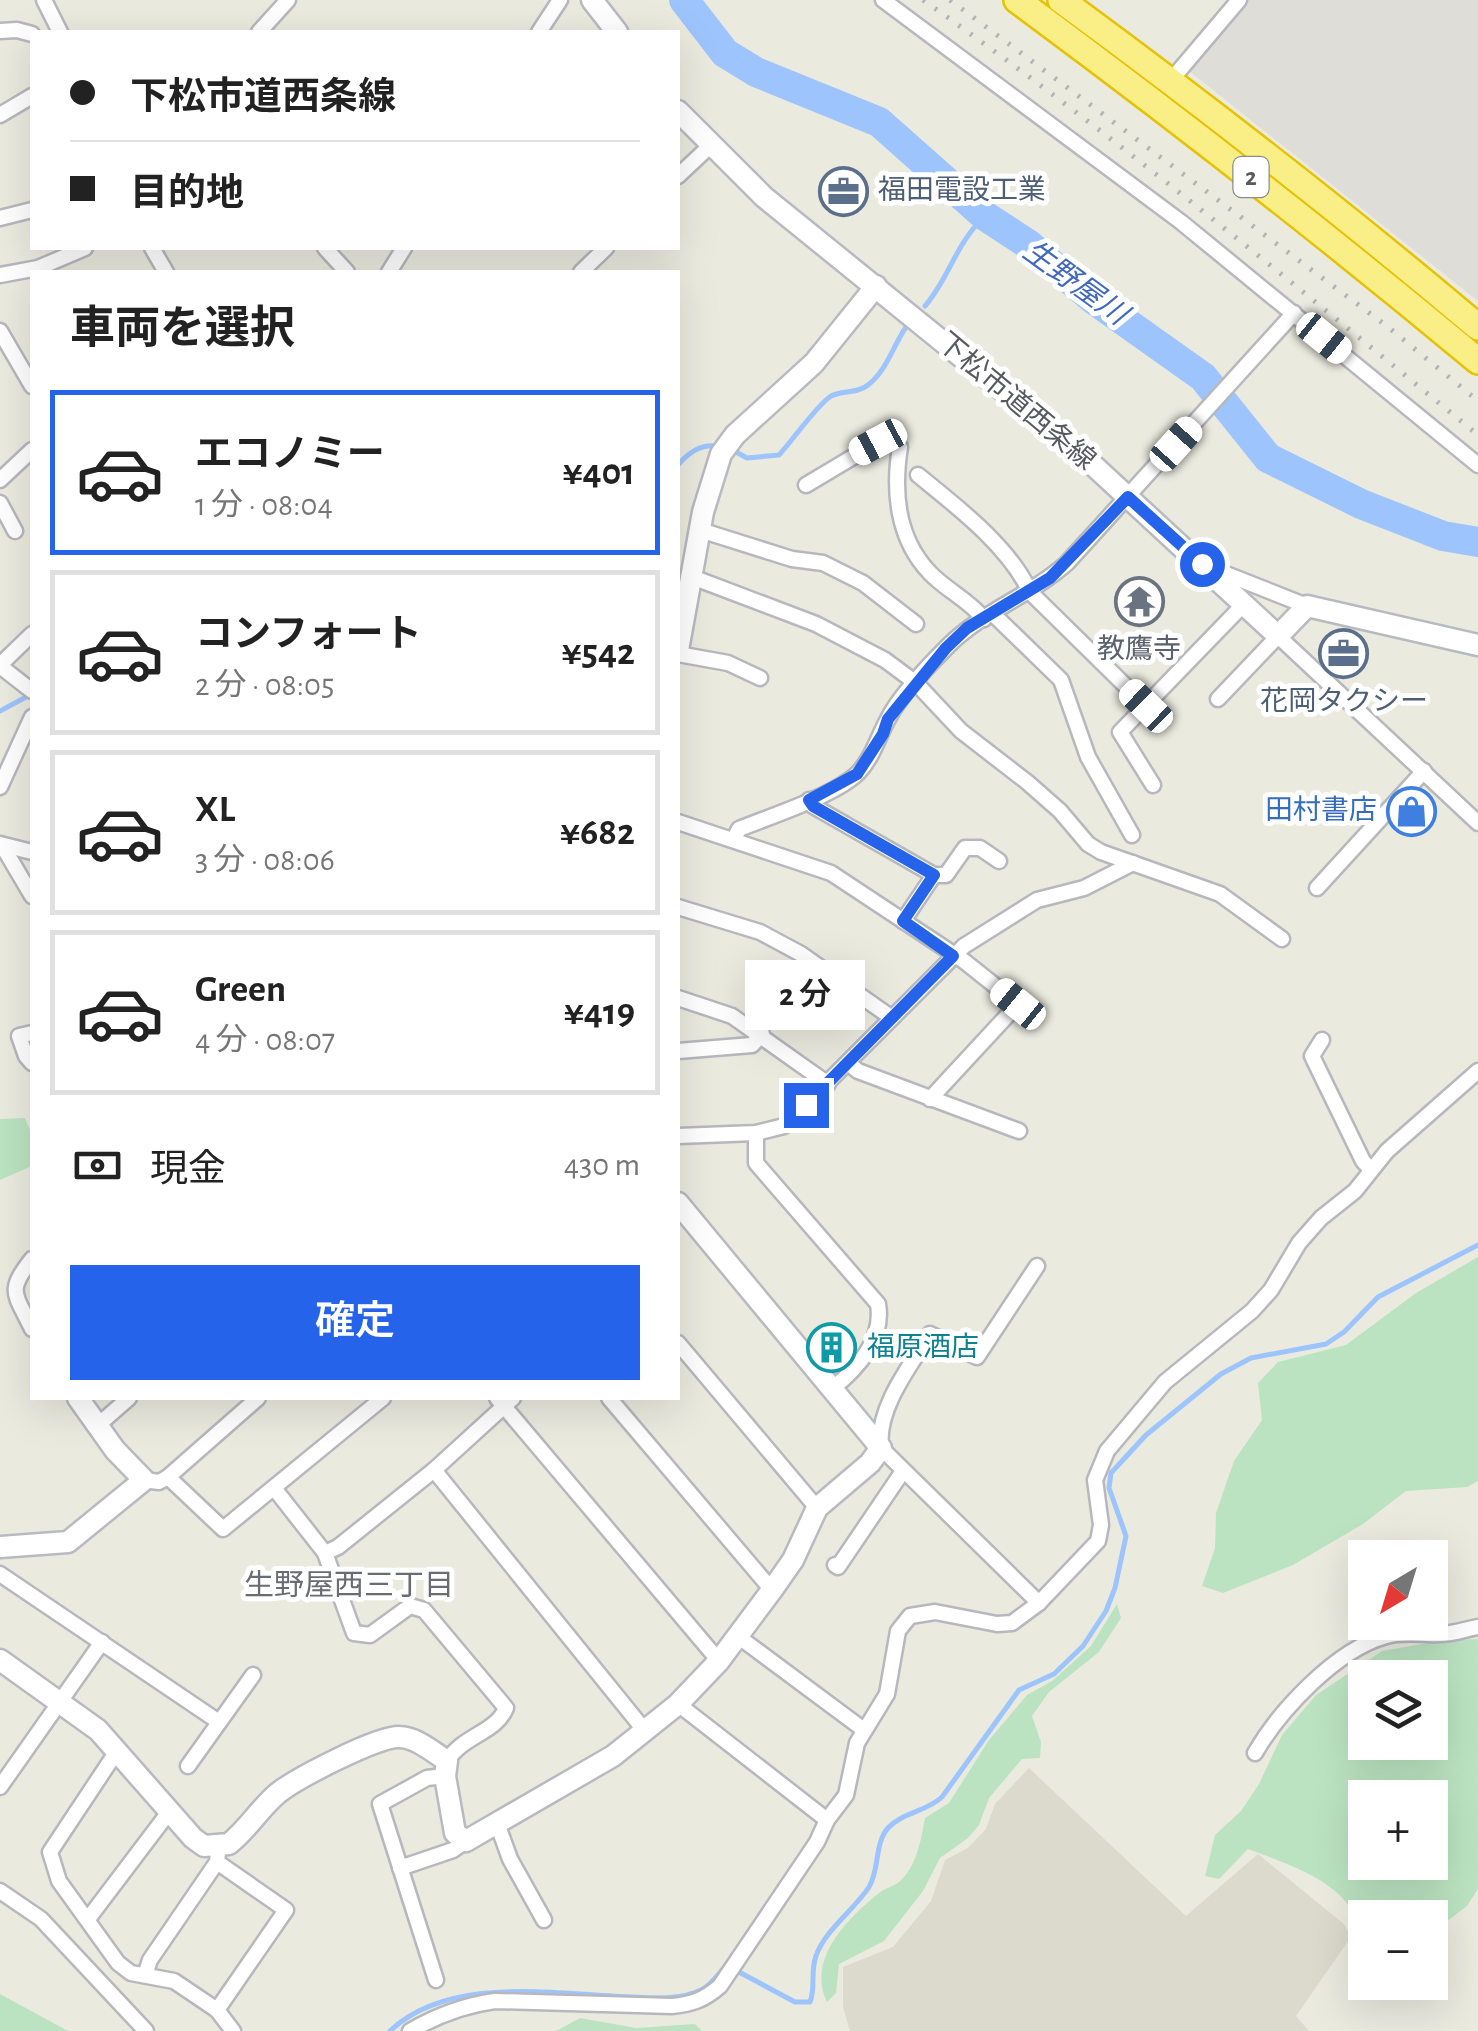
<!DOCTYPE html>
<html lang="ja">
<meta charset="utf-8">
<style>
:root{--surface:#fff;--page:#f2f2f2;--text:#222;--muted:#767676;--line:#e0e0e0;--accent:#2563eb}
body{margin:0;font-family:"Alegreya Sans","Noto Sans JP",sans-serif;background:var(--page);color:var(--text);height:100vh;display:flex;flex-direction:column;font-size:38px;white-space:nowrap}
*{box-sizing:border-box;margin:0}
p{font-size:32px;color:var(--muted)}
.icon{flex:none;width:55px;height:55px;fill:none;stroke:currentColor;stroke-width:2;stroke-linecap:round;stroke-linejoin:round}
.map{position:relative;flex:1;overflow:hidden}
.side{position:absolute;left:30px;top:270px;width:650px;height:1130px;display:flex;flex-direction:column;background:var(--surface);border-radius:0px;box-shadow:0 10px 40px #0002}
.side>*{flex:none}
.banner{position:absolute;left:30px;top:30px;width:650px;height:220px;border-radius:0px;box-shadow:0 10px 40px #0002;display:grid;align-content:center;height:220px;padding:0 40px;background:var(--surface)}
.needle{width:65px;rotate:218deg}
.fabs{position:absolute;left:1348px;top:1540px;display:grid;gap:20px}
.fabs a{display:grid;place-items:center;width:100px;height:100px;border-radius:0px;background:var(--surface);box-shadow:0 10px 40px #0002;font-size:50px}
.end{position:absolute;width:45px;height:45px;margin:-22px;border:12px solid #2563eb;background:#fff;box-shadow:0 0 0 5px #fff}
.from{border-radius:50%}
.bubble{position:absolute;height:70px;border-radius:0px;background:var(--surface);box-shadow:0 10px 40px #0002;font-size:32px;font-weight:600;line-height:70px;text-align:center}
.car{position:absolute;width:30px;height:60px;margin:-30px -15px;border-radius:12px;box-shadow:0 0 8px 2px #0007;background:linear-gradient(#fff 24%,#345 0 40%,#fff 0 76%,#345 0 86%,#fff 0)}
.banner b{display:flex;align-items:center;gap:35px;height:95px;font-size:38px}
.banner b+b{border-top:2px solid var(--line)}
.banner i{width:25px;height:25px;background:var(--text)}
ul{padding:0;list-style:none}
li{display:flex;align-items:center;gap:30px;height:165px;margin:0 20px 15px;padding:0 20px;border:5px solid var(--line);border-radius:0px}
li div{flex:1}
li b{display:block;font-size:38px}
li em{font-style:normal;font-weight:600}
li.active{border-color:var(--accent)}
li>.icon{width:90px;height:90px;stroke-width:1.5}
h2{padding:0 40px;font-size:45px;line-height:120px}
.pay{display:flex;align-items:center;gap:25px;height:110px;padding:0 40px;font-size:38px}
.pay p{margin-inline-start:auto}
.cta{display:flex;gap:20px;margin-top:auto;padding:20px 40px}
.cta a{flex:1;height:115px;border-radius:0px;background:var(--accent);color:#fff;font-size:40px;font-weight:600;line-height:115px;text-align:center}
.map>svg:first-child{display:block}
.industrial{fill:#deddd7}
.education{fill:#dbdacd}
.green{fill:#bbe3c1;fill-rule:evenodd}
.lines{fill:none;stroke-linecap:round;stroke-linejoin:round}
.stream{stroke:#9dc4fd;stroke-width:5}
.river{stroke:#9dc4fd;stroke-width:30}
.street-casing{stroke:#b7b8be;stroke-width:19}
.secondary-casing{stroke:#b8bac1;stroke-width:25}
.highway-casing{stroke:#e5c205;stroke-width:30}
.street{stroke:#fff;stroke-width:14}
.secondary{stroke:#fff;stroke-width:20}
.highway{stroke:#faef87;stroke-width:25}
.rail{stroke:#b2b3b3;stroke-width:5;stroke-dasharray:2.5 12;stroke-linecap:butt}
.route{stroke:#2563eb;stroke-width:12}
.labels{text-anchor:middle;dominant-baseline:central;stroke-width:10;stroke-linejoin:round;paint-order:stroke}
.shield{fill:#fff;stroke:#8a8c90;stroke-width:2.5}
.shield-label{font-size:25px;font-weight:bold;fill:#585a60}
.service-label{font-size:28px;fill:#4e5e75;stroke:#fff;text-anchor:start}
.street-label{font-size:28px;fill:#585a60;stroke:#fff}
.worship-label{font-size:28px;fill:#5b616d;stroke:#fff}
.shop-label{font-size:28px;fill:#366cbe;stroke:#fff;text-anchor:end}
.culture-label{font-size:28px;fill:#0d838f;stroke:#fff;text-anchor:start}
.water-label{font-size:30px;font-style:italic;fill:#416abe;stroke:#fff}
.neighbourhood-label{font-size:30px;fill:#696c72;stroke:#fff}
</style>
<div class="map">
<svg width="1478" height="2031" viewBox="0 0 1478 2031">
<rect width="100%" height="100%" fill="#ebeadf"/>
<polygon class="industrial" points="1248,0 1478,0 1478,301 1188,70"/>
<polygon class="education" points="1029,1768 1186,1916 1258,1854 1344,1924 1351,1937 1296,2016 1309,2031 850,2031 843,2007 843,1967 893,1947 931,1901 945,1860 968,1848 986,1829 995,1804"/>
<g class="green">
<polygon points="25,1118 32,1135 32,1166 0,1180 0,1119"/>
<polygon points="1478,1257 1478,1481 1467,1487 1406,1491 1363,1524 1293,1565 1223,1593 1202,1586 1215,1548 1216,1513 1234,1461 1262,1420 1258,1383 1278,1362 1346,1345 1416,1293"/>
<path d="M1117 1604 1121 1618 1099 1652 1049 1692 1032 1716 1041 1742 1040 1758 1022 1759 989 1798 979 1825 968 1838 940 1858 923 1891 884 1941 839 1964 836 1993 827 2002C806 1959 848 1918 879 1893 885 1888 894 1886 899 1882 917 1867 921 1839 925 1818L949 1803 989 1740 1027 1695 1052 1681 1091 1646Z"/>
<path d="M1478 1639V1889L1467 1906 1438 1928 1430 1926V1918H1365V1957C1358 1944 1359 1932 1355 1918 1342 1880 1282 1862 1248 1849L1219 1879 1205 1876 1215 1835 1241 1811 1259 1784 1282 1735 1316 1695 1382 1651 1439 1641ZM1365 1678H1430V1742H1365ZM1365 1798H1430V1862H1365Z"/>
<polygon points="0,1994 68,2031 0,2031"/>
<polygon points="580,2018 636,2028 695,2024 702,2031 556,2031"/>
</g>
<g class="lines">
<g class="stream">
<path d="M925 306C950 277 955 244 985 216"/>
<path d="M736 452 747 458 779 455C793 440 816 406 831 396 842 390 857 394 868 385 887 370 893 346 906 327"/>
<path d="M678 465C688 453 700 444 716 446"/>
<polyline points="0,711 26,697"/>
<path d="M739 1972 795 2002H810C816 1987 810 1972 816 1956 825 1930 854 1910 869 1887 880 1869 874 1844 888 1828 903 1812 926 1812 942 1797L1019 1690 1054 1674 1083 1646 1106 1611 1115 1588 1126 1536 1109 1488 1111 1473 1146 1435 1221 1374 1251 1358 1326 1344 1344 1332 1378 1297 1478 1245"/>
<path d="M390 2031C451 1974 557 1995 633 1997 655 1998 681 2000 701 1990 710 1986 717 1976 723 1969"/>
</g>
<polyline class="river" points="684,0 725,53 756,72 879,122 985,216 1028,244 1093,299 1203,377 1268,458 1361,504 1443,536 1478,542"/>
<defs>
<g id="street">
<polyline points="44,0 60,32"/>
<polyline points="883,0 1181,222 1478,465"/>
<polyline points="0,31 17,30 32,34"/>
<polyline points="259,32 288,0"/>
<polyline points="539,32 560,0"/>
<polyline points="1167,85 1239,0"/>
<polyline points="0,115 32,96"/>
<polyline points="678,176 710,146"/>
<polyline points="0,218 32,210"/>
<polyline points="152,248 166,272"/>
<polyline points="325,248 347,272"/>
<polyline points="389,272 404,248"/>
<polyline points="581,272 606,248"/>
<polyline points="0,275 38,268 85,248"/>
<polyline points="0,331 32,386"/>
<path d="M918 475C956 506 1009 546 1030 592L1146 706"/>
<polyline points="0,480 32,450"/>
<path d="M806 485 878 442 892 439 900 447C893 491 897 539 930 573 946 590 969 600 984 619"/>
<polyline points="0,503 15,531"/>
<polyline points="700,530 792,559 823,563 863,583 916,624"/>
<polyline points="1211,568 1307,606"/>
<polyline points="692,577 816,624 885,660 916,683 961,731 1027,782 1060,811 1088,844 1101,852 1220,894 1282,939"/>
<polyline points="993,614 1061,680 1088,757 1132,835"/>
<polyline points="678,654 728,663 760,678"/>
<polyline points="0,665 32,634"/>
<polyline points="0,666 32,691"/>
<polyline points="1218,699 1278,636 1478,823"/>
<polyline points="1153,785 1120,732 1245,603"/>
<polyline points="0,787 32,717"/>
<polyline points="809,800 813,806 934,875 903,921"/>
<polyline points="678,822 831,873 964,961 1018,1004 930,1099"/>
<path d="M734 839 739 829C771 816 834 796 858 773 873 757 878 737 888 719 899 697 929 665 947 647 981 612 1030 596 1067 563L1294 313"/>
<polyline points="0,844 32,852"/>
<polyline points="2,845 32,896"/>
<polyline points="934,875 946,875 965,848 980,848 999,861"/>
<polyline points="1317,888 1424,771"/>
<polyline points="678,907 760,932 801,954 892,1018"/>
<polyline points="678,998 732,1016 828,1084"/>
<polyline points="32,1033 19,1036 26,1056 32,1063"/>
<polyline points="1322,1040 1312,1056 1363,1161 1370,1169"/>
<polyline points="678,1051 752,1045 762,1034"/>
<polyline points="848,1063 858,1071 1019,1131"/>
<path d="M756 1133V1163L878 1304C884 1339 858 1368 833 1388"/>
<polyline points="678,1136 756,1133 784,1126 964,946 1037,900 1084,888 1133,863"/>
<path d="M32 1259C6 1292 15 1293 32 1329"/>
<path d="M1037 1266 977 1357 930 1334C910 1366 876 1409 881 1448L1039 1603"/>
<polyline points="678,1343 817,1508"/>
<polyline points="497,1398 719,1661"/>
<polyline points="609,1398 772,1590"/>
<polyline points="97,1426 129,1398"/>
<polyline points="434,1470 645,1731"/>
<polyline points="168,1477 223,1529 383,1398"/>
<polyline points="144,1480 159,1482 168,1477 258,1398"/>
<path d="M274 1488 325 1553 354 1633 370 1635 410 1606 424 1610 506 1708C496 1733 463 1735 447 1761"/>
<polyline points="325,1553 338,1547 434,1470 513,1398"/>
<polyline points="835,1565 838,1567 903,1471"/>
<polyline points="0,1574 219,1722"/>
<polyline points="739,1637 864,1730"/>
<polyline points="678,1704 827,1820"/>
<polyline points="119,1753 111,1760 50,1852 59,1881 118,1963 131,1973 174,1981 217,2010 286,1910 217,1862"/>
<path d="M1255 1753C1280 1710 1336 1650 1386 1636 1403 1631 1423 1635 1440 1634 1453 1634 1466 1629 1478 1627"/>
<polyline points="188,1766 253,1675"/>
<polyline points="0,1787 102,1642"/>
<polyline points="497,1823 510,1859 544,1920"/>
<polyline points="400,1868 453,1850 466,1841"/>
<polyline points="0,1891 41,1919 146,2031"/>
<polyline points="88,1919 169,1812"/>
<polyline points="145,1975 150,1960 217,1862 218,1853"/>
<polyline points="436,1980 380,1804 427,1778 445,1776"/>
<polyline points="217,2010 233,2031"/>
<path d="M410 2031C438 2015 464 2005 495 2001L672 2006C692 2004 704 2000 720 1986L817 1842 827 1820 846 1795 857 1743 887 1694 898 1631 910 1616 935 1612 997 1624 1012 1623 1039 1603 1098 1541 1101 1525 1095 1480 1107 1451 1165 1382 1252 1311 1271 1290 1299 1243 1321 1218 1355 1191 1387 1151 1478 1071"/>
</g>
<g id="secondary">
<polyline points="592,0 617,32"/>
<polyline points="678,111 764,197 1080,453 1278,636 1307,606 1478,645"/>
<polyline points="678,650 703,512 721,454 735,435 814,363 876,286"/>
<polyline points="0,1547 68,1542 144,1480 115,1450 78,1398"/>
<path d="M0 1660 98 1730 193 1838 204 1846 229 1844C248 1829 260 1808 278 1793 297 1778 376 1737 399 1737 416 1737 433 1752 447 1761L445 1776 455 1833 466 1841 613 1756 678 1704 719 1661 772 1590 793 1560 817 1508 870 1463 881 1448 678 1203"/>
</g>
<g id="highway">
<path d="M1017 0C1174 116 1328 236 1478 361"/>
<path d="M1061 0C1204 105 1343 213 1478 327"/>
</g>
</defs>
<use href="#street" class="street-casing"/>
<use href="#secondary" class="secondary-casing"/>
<use href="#highway" class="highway-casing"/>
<use href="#street" class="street"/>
<use href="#secondary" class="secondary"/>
<use href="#highway" class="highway"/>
<g class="rail">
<path d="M923 0C1115 135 1297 287 1478 435"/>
<polyline points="950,0 1388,327 1478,401"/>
</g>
</g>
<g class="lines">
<polyline class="route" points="806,1105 953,956 903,921 934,875 813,806 809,800 857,774 883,734 888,719 946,648 967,628 1050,578 1128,497 1202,564"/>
</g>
<defs>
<symbol id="office-ring" viewBox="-11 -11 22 22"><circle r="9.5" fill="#fff" stroke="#5c6f8a" stroke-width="1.5"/><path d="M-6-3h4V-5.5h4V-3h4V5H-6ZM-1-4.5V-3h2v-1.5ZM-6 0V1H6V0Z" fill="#5c6f8a"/></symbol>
<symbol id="temple-ring" viewBox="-11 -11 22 22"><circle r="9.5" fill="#fff" stroke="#6b7280" stroke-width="1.5"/><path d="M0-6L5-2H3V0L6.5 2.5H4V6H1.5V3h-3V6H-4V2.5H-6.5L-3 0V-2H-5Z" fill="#6b7280"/></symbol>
<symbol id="shop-ring" viewBox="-11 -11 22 22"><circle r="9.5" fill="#fff" stroke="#3f7fe0" stroke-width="1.5"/><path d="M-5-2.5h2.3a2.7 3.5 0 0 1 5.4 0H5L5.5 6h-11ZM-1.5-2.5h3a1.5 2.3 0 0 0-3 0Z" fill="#3f7fe0"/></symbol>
<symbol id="building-ring" viewBox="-11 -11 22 22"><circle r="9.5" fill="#fff" stroke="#0f9aa8" stroke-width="1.5"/><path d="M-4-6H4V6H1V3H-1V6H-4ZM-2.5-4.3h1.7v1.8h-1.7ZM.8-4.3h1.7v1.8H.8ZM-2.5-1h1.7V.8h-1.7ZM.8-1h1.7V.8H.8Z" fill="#0f9aa8"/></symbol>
</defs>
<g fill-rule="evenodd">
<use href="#office-ring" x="816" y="164" width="55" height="55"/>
<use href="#temple-ring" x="1112" y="574" width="55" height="55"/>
<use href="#office-ring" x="1316" y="626" width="55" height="55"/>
<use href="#shop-ring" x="1384" y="784" width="55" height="55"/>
<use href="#building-ring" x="804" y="1320" width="55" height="55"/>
</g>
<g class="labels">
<rect class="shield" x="1233.5" y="157" width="35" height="40" rx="8"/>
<g class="shield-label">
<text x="1251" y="177">2</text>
</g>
<g class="service-label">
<text x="878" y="191">福田電設工業</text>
<text x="1344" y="702" text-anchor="middle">花岡タクシー</text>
</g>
<g class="street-label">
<text transform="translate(1016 402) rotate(40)">下松市道西条線</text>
</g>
<g class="worship-label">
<text x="1139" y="650">教鷹寺</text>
</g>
<g class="shop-label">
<text x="1377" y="811">田村書店</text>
</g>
<g class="culture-label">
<text x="867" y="1348">福原酒店</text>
</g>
<g class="water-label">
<text transform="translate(1075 283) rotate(36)">生野屋川</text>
</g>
<g class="neighbourhood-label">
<text x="349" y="1586">生野屋西三丁目</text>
</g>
</g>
</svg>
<div class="fabs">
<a><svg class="needle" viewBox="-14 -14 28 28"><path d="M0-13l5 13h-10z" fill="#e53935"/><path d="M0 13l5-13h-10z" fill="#767676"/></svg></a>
<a><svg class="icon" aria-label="layers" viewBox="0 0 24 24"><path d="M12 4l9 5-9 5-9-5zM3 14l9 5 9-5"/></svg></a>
<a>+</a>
<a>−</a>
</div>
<i class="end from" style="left:1202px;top:564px"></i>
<i class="end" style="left:806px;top:1105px"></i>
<div class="bubble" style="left:745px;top:960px;width:120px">2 分</div>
<i class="car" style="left:1324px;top:338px;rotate:129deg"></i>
<i class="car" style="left:878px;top:442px;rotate:242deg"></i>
<i class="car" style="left:1176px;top:444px;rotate:42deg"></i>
<i class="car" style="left:1146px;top:706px;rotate:314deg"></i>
<i class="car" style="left:1018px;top:1004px;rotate:309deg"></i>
<div class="banner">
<b><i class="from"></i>下松市道西条線</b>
<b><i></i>目的地</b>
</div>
<section class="side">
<h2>車両を選択</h2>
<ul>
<li class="active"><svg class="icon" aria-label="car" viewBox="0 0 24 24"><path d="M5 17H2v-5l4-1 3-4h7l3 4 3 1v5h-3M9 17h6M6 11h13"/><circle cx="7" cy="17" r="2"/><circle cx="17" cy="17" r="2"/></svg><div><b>エコノミー</b><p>1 分 · 08:04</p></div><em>¥401</em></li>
<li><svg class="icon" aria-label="car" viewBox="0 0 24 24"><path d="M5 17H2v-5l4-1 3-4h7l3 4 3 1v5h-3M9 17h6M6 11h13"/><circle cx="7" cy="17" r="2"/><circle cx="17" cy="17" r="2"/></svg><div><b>コンフォート</b><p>2 分 · 08:05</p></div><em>¥542</em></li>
<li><svg class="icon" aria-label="car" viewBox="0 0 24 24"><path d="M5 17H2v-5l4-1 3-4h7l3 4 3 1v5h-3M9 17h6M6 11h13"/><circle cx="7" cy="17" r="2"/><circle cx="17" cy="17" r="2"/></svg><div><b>XL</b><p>3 分 · 08:06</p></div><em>¥682</em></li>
<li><svg class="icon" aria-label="car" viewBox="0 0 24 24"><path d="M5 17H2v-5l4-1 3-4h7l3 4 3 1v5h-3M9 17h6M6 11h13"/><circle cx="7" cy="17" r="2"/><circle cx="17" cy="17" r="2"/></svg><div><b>Green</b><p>4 分 · 08:07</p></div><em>¥419</em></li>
</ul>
<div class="pay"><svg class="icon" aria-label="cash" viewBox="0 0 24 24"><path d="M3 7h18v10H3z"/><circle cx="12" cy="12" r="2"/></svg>現金<p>430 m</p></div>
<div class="cta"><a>確定</a></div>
</section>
</div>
